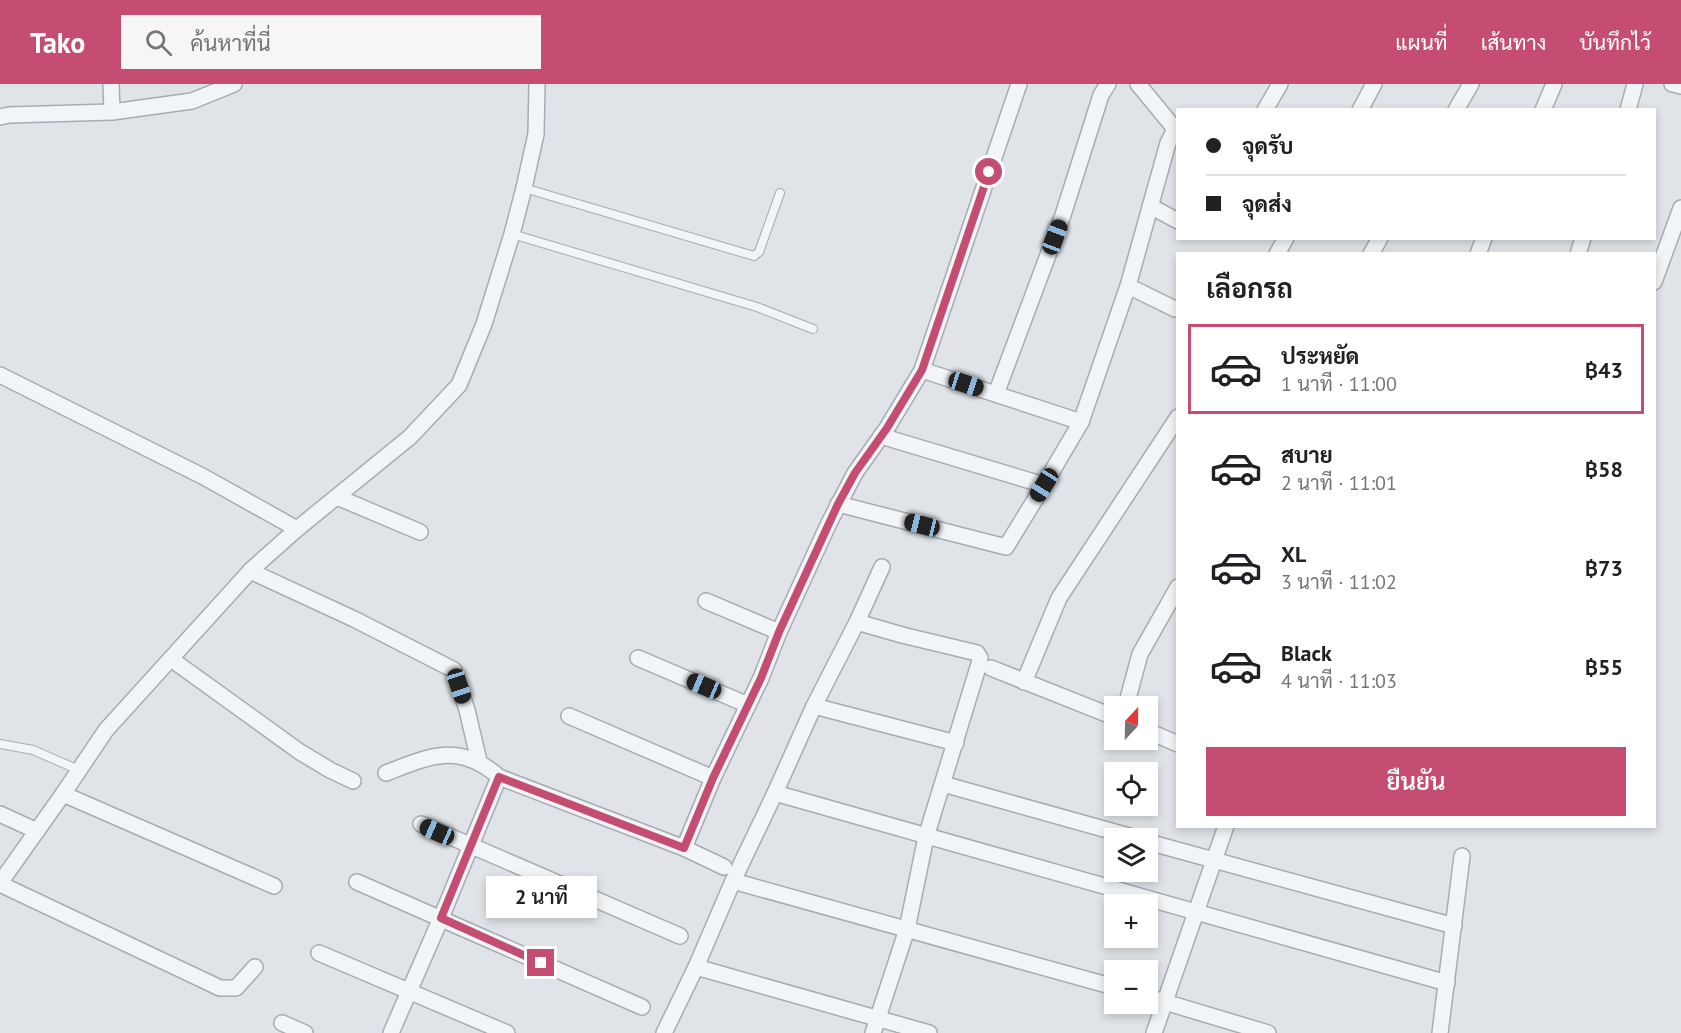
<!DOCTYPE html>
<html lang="th">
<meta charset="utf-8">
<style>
:root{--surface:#fff;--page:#f6f6f6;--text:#202124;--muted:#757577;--line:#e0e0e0;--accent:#c54d71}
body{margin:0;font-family:"PT Sans",Sarabun,sans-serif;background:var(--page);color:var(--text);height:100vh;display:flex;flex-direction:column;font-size:22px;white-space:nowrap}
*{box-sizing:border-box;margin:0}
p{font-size:20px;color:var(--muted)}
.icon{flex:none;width:33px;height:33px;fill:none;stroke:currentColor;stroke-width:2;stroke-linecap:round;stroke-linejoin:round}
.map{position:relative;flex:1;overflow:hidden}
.side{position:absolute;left:1176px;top:168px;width:480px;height:576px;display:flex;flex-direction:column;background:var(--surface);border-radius:0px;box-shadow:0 3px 9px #0003}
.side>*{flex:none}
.guide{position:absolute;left:1176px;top:24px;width:480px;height:132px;border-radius:0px;box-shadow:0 3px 9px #0003;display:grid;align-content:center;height:132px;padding:0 30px;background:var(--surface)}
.needle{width:39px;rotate:22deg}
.fabs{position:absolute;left:1104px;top:612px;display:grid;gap:12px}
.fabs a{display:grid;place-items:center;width:54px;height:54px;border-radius:0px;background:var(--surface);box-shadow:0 3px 9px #0003;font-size:30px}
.end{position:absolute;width:27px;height:27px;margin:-14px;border:8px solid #c54d71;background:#fff;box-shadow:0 0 0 3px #fff}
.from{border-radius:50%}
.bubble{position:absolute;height:42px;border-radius:0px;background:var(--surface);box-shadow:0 3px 9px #0003;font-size:20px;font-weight:600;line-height:42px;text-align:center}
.car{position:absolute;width:18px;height:36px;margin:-18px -9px;border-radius:8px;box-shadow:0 0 4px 2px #0007;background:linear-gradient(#222 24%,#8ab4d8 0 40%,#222 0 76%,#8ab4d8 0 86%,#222 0)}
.guide b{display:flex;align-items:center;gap:21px;height:57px;font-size:22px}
.guide b+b{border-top:2px solid var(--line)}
.guide i{width:15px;height:15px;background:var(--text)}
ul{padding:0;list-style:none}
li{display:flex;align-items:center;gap:18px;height:90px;margin:0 12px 9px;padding:0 18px;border:3px solid transparent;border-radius:0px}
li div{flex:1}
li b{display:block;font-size:22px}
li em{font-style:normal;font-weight:600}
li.on{border-color:var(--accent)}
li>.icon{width:54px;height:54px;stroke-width:1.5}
h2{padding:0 30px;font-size:27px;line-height:72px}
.button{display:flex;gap:12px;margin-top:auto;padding:12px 30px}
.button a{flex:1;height:69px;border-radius:0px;background:var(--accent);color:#fff;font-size:24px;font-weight:600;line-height:69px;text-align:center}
header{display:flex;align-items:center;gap:36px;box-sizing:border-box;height:84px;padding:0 30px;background:var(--accent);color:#fff}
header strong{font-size:28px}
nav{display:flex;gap:33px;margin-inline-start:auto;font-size:21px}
.search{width:420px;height:54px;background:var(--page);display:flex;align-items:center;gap:15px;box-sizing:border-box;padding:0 21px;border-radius:0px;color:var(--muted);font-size:22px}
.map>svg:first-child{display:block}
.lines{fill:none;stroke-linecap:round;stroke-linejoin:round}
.service-casing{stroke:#a6acb2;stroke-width:10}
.minor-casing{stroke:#a6acb2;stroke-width:18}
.service{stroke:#f2f5f7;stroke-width:8}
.minor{stroke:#f2f5f7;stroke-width:15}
.route{stroke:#c54d71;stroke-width:8}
</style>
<header>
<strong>Tako</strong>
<div class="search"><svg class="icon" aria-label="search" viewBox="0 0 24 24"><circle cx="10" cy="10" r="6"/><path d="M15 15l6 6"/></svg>ค้นหาที่นี่</div>
<nav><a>แผนที่</a><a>เส้นทาง</a><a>บันทึกไว้</a></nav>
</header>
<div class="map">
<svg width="1681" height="949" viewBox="0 0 1681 949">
<rect width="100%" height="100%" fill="#e0e4e8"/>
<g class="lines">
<defs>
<g id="service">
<polyline points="524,104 754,172 759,168 780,109"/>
<polyline points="512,150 757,223 813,245"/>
<polyline points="0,660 33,666 79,686"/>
</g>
<g id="minor">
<polyline points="111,0 112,28"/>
<polyline points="1138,0 1175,45 1178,46"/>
<polyline points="1672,0 1681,2"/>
<polyline points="1265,26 1280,0"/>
<polyline points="1360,26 1374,0"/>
<polyline points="1456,26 1471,0"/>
<polyline points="1543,26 1554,0"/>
<polyline points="1628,26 1635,0"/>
<polyline points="0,33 9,31 112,28 192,17 234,0"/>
<polyline points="1150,122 1178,137"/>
<polyline points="1277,170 1286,154"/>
<polyline points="1371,170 1380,154"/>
<polyline points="1478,170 1484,154"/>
<polyline points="1578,170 1583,154"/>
<polyline points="1654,198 1681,124"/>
<polyline points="1128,202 1175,225"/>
<polyline points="922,286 1081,338"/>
<polyline points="0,291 204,393 297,445"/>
<polyline points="996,310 1063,131 1101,11 1108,0"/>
<polyline points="881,352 1044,401"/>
<polyline points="337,413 420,448"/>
<polyline points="838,420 1006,463 1044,401 1081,338 1128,202 1168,59 1175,45"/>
<polyline points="250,487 354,535 454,586"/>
<polyline points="706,517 779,548"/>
<polyline points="857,538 902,551 977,569 980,574 979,580 926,753 907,845 873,949"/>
<polyline points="638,574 748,621"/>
<polyline points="171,575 300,668 330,686 353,697"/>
<polyline points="991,584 1114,633"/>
<polyline points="1024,598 1059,514 1178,333"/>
<polyline points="459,602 467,626 479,677"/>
<polyline points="814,622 956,659"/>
<polyline points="1126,622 1140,570 1178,503"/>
<polyline points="569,632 713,694"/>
<polyline points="1148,647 1178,660"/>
<path d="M386 689C430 672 459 658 499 693L684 764 724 783"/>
<polyline points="943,700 1136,754"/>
<polyline points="775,709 1447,899"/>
<polyline points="63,710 274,802"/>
<polyline points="0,730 37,747"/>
<polyline points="421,740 680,852"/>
<polyline points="1148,758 1454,842"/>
<polyline points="684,764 713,694 761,594 779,548 829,439 855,389 887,344 922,286 1019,0"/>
<polyline points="733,797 1114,903"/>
<polyline points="357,798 642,923"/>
<polyline points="0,799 63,710 106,646 252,485 297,445 410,353 459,301 484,240 512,150 524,104 536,50 537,0"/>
<polyline points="0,800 220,904 236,904 255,883"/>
<polyline points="319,869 507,949"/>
<polyline points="696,883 929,949"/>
<polyline points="1148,913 1268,949"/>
<polyline points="282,939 305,949"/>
<polyline points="391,949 441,834 499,693"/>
<polyline points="664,949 696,883 733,797 775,709 814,622 857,538 882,483"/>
<polyline points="1154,949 1226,742"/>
<polyline points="1440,949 1462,772"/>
</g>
</defs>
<use href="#service" class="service-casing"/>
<use href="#minor" class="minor-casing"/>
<use href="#service" class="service"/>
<use href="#minor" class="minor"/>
</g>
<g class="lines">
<polyline class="route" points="541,879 441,834 499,693 684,764 713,694 761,594 779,548 838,420 855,389 887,344 922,286 989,88"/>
</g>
</svg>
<div class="fabs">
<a><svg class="needle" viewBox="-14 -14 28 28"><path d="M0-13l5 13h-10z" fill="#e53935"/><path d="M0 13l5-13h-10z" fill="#757577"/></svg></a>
<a><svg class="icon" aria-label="locate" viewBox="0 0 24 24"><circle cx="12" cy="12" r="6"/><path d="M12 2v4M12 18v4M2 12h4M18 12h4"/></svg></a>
<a><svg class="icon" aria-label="layers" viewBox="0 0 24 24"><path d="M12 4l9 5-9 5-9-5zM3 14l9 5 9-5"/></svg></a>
<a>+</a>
<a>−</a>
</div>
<i class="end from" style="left:989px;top:88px"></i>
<i class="end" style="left:541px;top:879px"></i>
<div class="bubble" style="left:486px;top:792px;width:111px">2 นาที</div>
<i class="car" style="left:1055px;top:153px;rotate:21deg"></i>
<i class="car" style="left:966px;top:300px;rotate:108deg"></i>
<i class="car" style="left:1044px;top:401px;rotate:212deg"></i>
<i class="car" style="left:922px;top:441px;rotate:284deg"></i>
<i class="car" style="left:459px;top:602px;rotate:162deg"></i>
<i class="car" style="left:704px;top:602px;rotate:293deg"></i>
<i class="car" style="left:437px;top:748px;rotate:294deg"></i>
<div class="guide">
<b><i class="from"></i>จุดรับ</b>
<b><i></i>จุดส่ง</b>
</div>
<section class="side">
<h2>เลือกรถ</h2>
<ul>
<li class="on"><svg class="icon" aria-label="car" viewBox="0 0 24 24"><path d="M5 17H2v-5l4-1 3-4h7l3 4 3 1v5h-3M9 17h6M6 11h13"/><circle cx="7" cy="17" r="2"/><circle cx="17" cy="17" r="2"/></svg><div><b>ประหยัด</b><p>1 นาที · 11:00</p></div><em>฿43</em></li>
<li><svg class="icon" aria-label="car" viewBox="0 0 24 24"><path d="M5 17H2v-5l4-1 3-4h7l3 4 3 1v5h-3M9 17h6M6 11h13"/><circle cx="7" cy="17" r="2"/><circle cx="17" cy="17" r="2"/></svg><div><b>สบาย</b><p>2 นาที · 11:01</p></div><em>฿58</em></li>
<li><svg class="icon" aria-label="car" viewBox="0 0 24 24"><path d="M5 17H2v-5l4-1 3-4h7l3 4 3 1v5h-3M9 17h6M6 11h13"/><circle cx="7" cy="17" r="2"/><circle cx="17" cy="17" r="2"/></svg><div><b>XL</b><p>3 นาที · 11:02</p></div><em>฿73</em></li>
<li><svg class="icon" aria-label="car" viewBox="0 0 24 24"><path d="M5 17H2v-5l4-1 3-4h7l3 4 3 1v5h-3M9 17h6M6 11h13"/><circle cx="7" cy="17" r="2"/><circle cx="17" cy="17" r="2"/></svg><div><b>Black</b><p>4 นาที · 11:03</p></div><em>฿55</em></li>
</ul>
<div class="button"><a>ยืนยัน</a></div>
</section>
</div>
